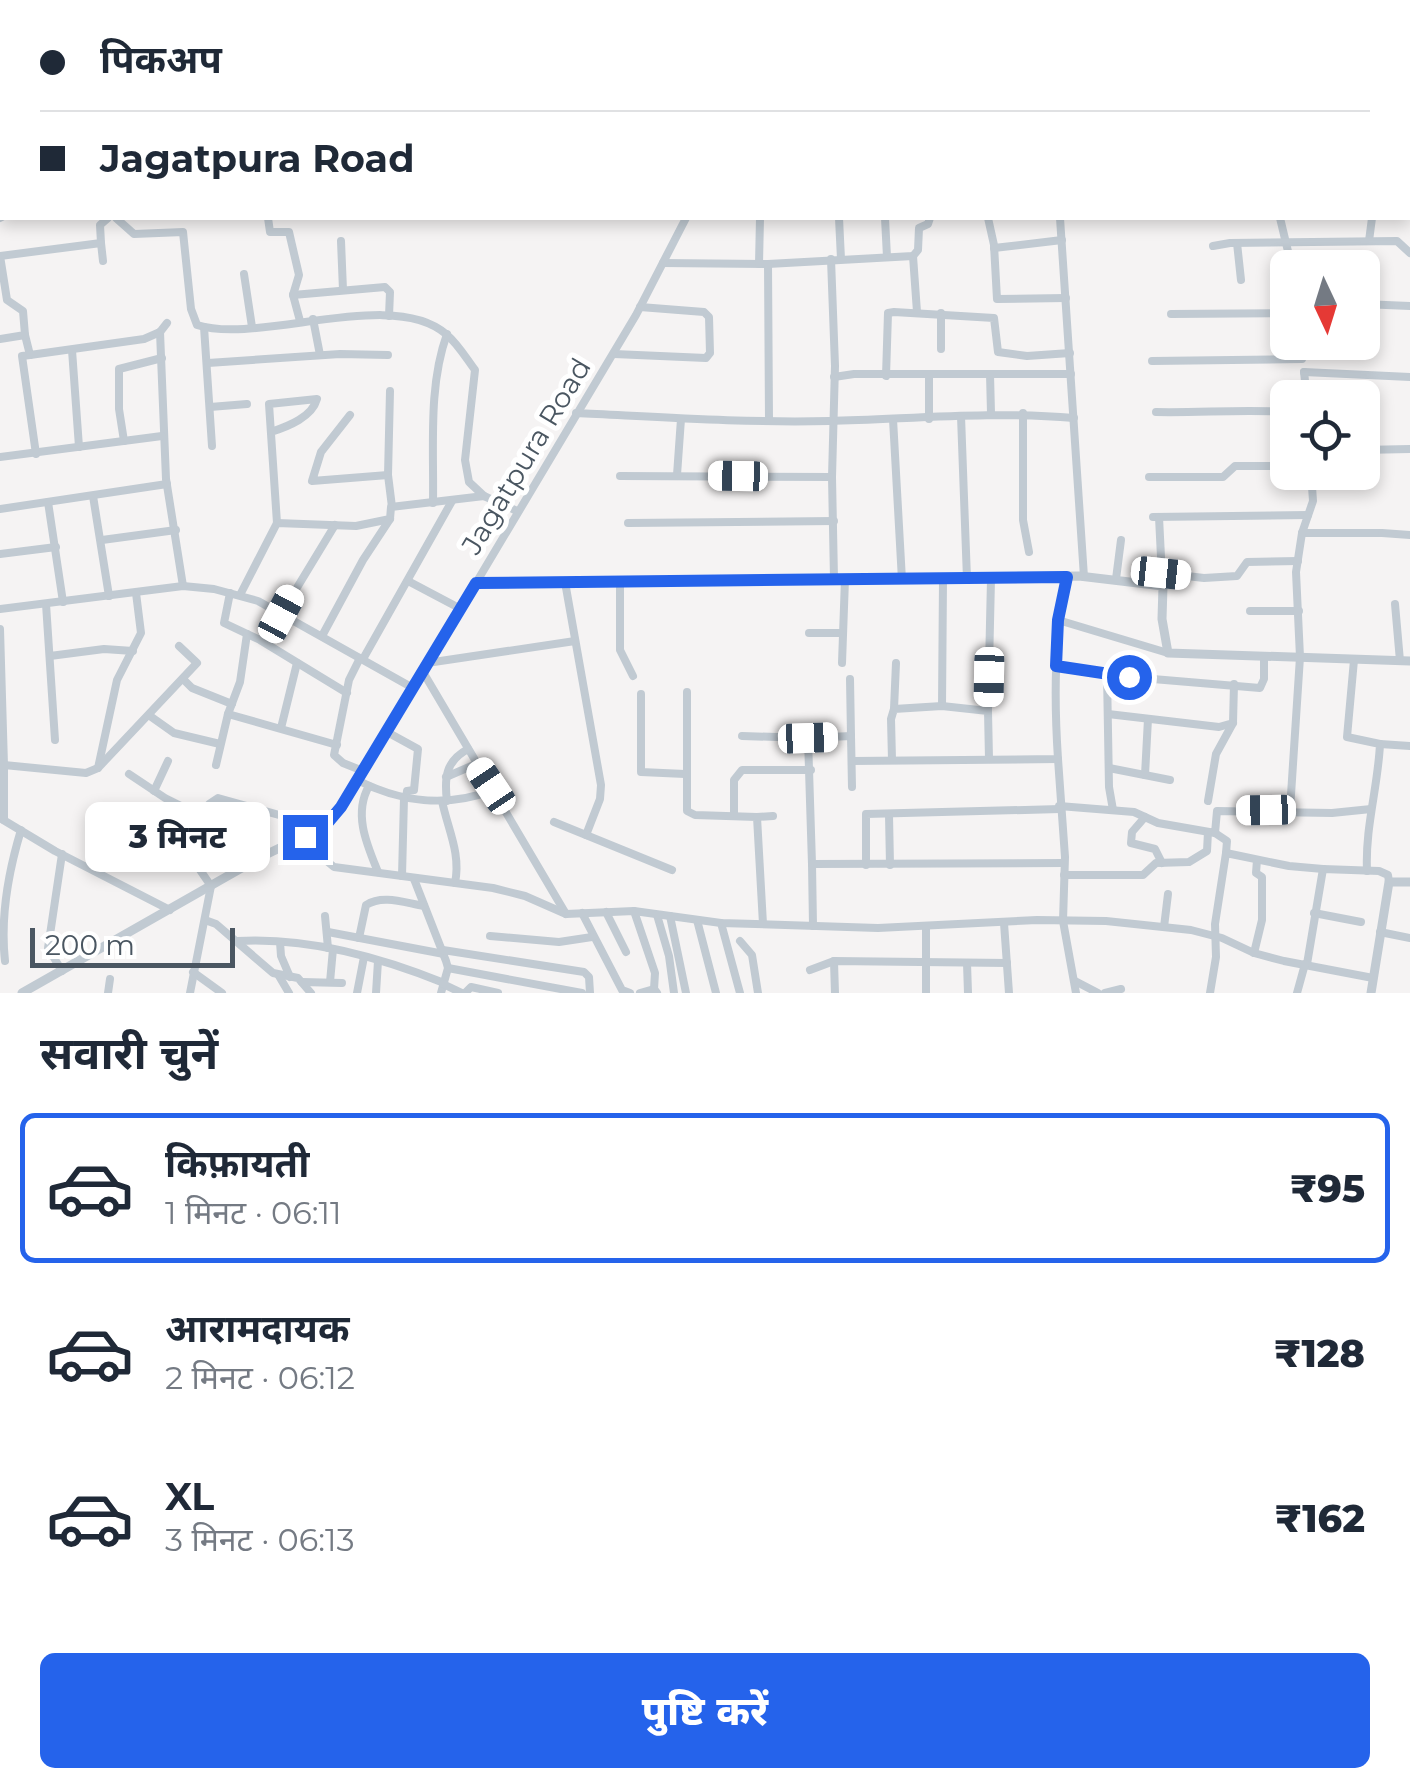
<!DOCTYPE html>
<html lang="hi">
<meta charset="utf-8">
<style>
:root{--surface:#fff;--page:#f2f2f3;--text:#1f2937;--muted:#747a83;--line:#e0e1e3;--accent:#2563eb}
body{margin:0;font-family:Montserrat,"Noto Sans Devanagari",sans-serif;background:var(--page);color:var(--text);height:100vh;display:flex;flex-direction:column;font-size:38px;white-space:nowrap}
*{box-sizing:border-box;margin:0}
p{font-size:32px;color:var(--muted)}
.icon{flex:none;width:55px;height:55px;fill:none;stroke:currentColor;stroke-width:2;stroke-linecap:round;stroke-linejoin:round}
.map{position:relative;height:993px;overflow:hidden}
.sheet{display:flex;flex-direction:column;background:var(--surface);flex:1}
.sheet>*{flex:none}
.hud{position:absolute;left:0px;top:0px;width:1410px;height:220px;box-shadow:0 5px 15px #0003;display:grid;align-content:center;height:220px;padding:0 40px;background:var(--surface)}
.needle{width:65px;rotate:176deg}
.buttons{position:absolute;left:1270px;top:250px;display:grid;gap:20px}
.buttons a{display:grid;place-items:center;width:110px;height:110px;border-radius:15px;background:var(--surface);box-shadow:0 5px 15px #0003;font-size:50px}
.scale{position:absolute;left:30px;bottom:25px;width:205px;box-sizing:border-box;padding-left:10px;border:5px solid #4a5661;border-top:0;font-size:28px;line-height:35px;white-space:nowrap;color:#4a5661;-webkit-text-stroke:8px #fff;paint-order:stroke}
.end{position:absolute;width:45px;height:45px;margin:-22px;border:12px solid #2563eb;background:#fff;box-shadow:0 0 0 5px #fff}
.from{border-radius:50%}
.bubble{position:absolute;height:70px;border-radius:15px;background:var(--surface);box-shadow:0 5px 15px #0003;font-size:32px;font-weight:800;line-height:70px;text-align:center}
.car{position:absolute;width:30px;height:60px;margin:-30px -15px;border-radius:12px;box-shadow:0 0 8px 2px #0007;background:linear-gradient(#fff 24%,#345 0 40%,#fff 0 76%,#345 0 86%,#fff 0)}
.hud b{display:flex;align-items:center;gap:35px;height:95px;font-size:38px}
.hud b+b{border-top:2px solid var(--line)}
.hud i{width:25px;height:25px;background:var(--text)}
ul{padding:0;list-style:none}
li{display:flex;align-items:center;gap:30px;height:150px;margin:0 20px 15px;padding:0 20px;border:5px solid transparent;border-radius:15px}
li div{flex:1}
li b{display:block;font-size:38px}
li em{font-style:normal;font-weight:800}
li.selected{border-color:var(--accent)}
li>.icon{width:90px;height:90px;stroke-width:1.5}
h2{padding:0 40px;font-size:45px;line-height:120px}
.action{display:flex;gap:20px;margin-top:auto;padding:20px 40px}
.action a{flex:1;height:115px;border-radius:15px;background:var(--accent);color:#fff;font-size:40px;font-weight:800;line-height:115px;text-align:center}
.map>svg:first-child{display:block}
.airport{fill:#e2e4e7}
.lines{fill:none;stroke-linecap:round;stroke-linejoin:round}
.taxiway{stroke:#d5d6d8;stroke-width:18}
.minor{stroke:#c1cad2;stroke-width:8}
.tertiary{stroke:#c1cad2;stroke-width:9}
.route{stroke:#2563eb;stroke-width:12}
.labels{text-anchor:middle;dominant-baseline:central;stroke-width:10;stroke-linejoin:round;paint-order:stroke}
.street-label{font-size:28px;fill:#4a5661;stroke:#fff}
</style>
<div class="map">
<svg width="1410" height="993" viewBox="0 0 1410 993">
<rect width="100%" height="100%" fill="#f5f3f3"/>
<polygon class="airport" points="0,0 1410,0 1410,90 1408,90 1408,2 2,2 0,130"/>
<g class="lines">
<g class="taxiway">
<polyline points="400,2 415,0"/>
<polyline points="0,71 2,70"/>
</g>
<g class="minor">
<polyline points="0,218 2,217"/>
<path d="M116 218 134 234 183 232 191 309 197 325C259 345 392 287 446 334 458 344 466 358 475 370L465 460 469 482 484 496"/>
<polyline points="268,218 270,232 289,232 299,275 293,295 300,321"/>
<polyline points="839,218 841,259"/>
<polyline points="885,218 887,257"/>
<polyline points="988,218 994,245 997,299 1066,298"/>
<polyline points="1060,218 1084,577"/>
<polyline points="1280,218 1292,268"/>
<polyline points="341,241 343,290"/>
<polyline points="1369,241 1372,218"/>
<polyline points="101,243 103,261"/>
<polyline points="1237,243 1241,280"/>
<polyline points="1213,246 1230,243 1397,241 1410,253"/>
<polyline points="994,248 1062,240"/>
<polyline points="913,256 917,312"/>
<polyline points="663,263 768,264 913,256 918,250 919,228 928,224 930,218"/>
<polyline points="759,264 760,218"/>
<polyline points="768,264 769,421"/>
<polyline points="244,274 252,327"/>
<polyline points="293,295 385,287 390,292 389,316"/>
<polyline points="1362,304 1410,306"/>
<polyline points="941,313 941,349"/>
<polyline points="1171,314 1288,313"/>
<polyline points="313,319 320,355"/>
<polyline points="204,327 212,446"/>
<polyline points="160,332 166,479 183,586"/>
<polyline points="25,335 30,355 22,356 36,454"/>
<polyline points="0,339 25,335 23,311 7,300 0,256 101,243 100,225 108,218"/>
<polyline points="72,350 79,447"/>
<polyline points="1301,350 1369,351 1372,304"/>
<polyline points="614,354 706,358 710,353 709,317 704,312 640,307"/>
<polyline points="30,355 144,339 160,332 167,323"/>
<polyline points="1152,361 1302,359"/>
<polyline points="208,363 340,354 388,355"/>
<polyline points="1304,372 1410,377"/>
<polyline points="1304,372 1307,398"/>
<polyline points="990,374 991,413"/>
<polyline points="886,376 888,313 894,312 994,318 998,352 1027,356 1070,353"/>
<polyline points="929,376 929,419"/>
<polyline points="834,377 854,374 1071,374"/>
<polyline points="390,391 388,475 392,507"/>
<polyline points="210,407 247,404"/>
<path d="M1156 412C1200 413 1243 409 1288 412"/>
<path d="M576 413C660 417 745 423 829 421 911 419 992 411 1074 418"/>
<polyline points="1023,413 1023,520 1029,552"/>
<polyline points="350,415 321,452 312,481 388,475"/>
<polyline points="961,416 967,579"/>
<polyline points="893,419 902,580"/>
<path d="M271 432C289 426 312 417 317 399L269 404 277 523"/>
<polyline points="124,441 119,409 119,369 162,358"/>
<polyline points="1362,450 1410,449"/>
<polyline points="0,457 162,436"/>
<polyline points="677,475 681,419"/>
<polyline points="620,476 832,477 835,366 831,259"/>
<polyline points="832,477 834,579"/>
<polyline points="1149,477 1223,477 1235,466 1288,466"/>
<polyline points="93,496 109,596"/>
<polyline points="48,502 63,602"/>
<path d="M433 503C434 448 428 386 447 334"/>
<polyline points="0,509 167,484"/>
<polyline points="1153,517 1308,515"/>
<polyline points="1159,517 1162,577"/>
<polyline points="628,523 834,521"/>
<polyline points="1302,533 1380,533"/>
<polyline points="1382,533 1410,535"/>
<polyline points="102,540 176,530"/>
<polyline points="0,554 56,547"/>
<polyline points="1161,573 1204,578 1237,576 1247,562 1298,561"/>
<polyline points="1116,579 1121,540"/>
<polyline points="408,581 461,609"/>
<polyline points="620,581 620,650 633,676"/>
<polyline points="565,582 601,785 600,799 586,835"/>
<polyline points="476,583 636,315 686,218"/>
<polyline points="230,593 224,623 260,640 347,693"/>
<polyline points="240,595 277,523 356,526 390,519 391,507 484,496 517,511"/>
<polyline points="46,604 55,740"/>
<polyline points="1395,604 1400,661"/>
<polyline points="0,609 183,586 214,589 258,601 413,688"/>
<polyline points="1250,611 1299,611"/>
<polyline points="281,614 335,525"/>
<polyline points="1058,620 1168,653"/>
<polyline points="0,629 4,765"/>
<polyline points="809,633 843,633"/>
<polyline points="247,634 240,682 228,714 337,745"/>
<polyline points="322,636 363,560 390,519"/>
<polyline points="50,656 104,649 133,651"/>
<polyline points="360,658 349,680 334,755 343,763 363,771"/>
<polyline points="363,659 452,501"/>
<path d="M1354 660 1347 737 1380 744C1378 787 1365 827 1367 871"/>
<polyline points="427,663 575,641"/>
<polyline points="842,663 845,579"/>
<polyline points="1056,666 1129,677 1260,688 1264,679 1264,656"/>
<polyline points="423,672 566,914"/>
<polyline points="1107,674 1109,787 1113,810"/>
<polyline points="183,679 192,688 232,704"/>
<polyline points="850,679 851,736"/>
<polyline points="687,692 687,811 695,815 757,817 763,924"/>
<polyline points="641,694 641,772 685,774"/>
<polyline points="942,706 943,580"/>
<polyline points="894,709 896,663"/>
<polyline points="988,711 991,579"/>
<polyline points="1108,714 1219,727 1233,723 1234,684"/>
<polyline points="150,716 174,733 220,744"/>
<polyline points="281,728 297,663"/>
<polyline points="387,732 418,749 414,790 407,791 406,798"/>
<polyline points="742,736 808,738 812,864"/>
<polyline points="808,738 851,736 852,787"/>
<polyline points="1380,744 1410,746"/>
<polyline points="1058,759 1065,857 1063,921 1076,993"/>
<polyline points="892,760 891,719 894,709 942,706 988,711 989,759"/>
<path d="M852 761 1058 759C1054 698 1054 637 1067 577"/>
<polyline points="216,765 228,714"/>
<polyline points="98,768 117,680 141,633 136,593"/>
<polyline points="1109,768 1170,780"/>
<polyline points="129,774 165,798 205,818"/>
<polyline points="1145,775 1148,719"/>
<polyline points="446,777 476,764"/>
<path d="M357 780C400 802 447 808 493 790"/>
<path d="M369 786C353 814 367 845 378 872"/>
<polyline points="154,791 168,761"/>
<path d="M442 801C448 830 461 853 455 883"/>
<path d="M447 801C444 777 446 761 468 749"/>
<polyline points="1208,801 1216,754 1233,723"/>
<polyline points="1059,806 1134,812 1158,823 1215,833 1217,811 1332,813 1371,809"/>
<polyline points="1290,810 1300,657 1296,572 1302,533 1313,501 1311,472"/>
<polyline points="734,814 734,780 742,770 811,770"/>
<polyline points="94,815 199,864"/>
<polyline points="889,815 890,865"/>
<polyline points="757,817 773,816"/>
<polyline points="1145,817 1132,832 1131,843 1155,849 1162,863"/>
<polyline points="0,818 55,851 170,910"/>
<polyline points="4,820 4,765 86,773 98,768 197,663 179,646"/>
<polyline points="554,822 672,870"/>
<polyline points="1215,833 1227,841 1226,853"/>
<polyline points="62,854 48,948 62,971"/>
<polyline points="866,865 866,814 1060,809"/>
<polyline points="1064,875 1143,875 1156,863 1189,862 1207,851 1208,832"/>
<polyline points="402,876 404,798"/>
<polyline points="414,879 446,961 448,968 441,993"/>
<polyline points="634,911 655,973 654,989"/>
<polyline points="606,912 626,952"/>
<polyline points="582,913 622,990 630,993"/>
<polyline points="1314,913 1361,922"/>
<polyline points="657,915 669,956 674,993"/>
<polyline points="325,916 328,948"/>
<polyline points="670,916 686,993"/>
<polyline points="205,920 216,924 273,973 298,978 311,993"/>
<polyline points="697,920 716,993"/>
<polyline points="721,923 740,993"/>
<polyline points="1004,923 1009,993"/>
<polyline points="813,926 812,864 1064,863"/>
<polyline points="926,927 926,993"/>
<polyline points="1164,927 1168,894"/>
<polyline points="328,932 444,954"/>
<polyline points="1380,932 1410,938"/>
<polyline points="490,936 559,942 592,937"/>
<path d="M359 938 366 905C383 894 405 903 424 906"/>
<path d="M237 941C306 937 380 957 444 983"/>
<polyline points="740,941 752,955 758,993"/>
<polyline points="280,942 281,956 290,977"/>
<polyline points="443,950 584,972 589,977 590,993"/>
<polyline points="1254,953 1262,920 1262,877 1256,873 1257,860"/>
<path d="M5 961C0 916 8 873 21 830"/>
<polyline points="834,961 835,993"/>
<polyline points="967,963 968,993"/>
<polyline points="1307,964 1323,869 1379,871 1388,875 1389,882"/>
<polyline points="448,968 582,993"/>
<polyline points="810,970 834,961 1007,963"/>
<polyline points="193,972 222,993"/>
<polyline points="279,976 289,993"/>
<polyline points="1075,981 1098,993"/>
<polyline points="302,982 342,983"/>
<polyline points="330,982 333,949"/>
<polyline points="443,984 462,993"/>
<polyline points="108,993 110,979"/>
<polyline points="190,993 211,886 198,867 209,804 218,798 290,818 299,824 317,853 334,867 493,888 525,896 566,914 634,911 721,923 878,928 1037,920 1106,921 1191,930 1222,938 1254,953 1284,961 1373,978"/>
<polyline points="357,993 364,957"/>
<polyline points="376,993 378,961"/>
<polyline points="465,993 471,987 498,993"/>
<polyline points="640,993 654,989 657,993"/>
<polyline points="1105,993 1121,989"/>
<polyline points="1210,993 1216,957 1215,924 1226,853 1289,866 1323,869"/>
<polyline points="1297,993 1305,964"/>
</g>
<g class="tertiary">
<polyline points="22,993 261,857 325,826 341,807 476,583 1079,576 1163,586 1162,619 1168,653 1410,661"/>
<polyline points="1371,993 1389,882 1410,882"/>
</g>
</g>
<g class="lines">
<polyline class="route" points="305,837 325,826 341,807 476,583 1067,577 1058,620 1056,666 1129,677"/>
</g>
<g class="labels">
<g class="street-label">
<text transform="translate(526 456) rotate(-59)">Jagatpura Road</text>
</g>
</g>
</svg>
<div class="buttons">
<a><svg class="needle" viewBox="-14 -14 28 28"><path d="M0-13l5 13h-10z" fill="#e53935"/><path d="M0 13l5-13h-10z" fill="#747a83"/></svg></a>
<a><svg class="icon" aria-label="locate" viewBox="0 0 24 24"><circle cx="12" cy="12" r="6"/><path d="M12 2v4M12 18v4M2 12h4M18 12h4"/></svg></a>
</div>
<div class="scale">200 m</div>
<i class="end from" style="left:1129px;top:677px"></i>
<i class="end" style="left:305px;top:837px"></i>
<div class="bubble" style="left:85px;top:802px;width:185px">3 मिनट</div>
<i class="car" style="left:738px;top:476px;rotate:271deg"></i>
<i class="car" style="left:1161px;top:573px;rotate:96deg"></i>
<i class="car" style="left:281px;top:614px;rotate:28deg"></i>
<i class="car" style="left:989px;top:677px;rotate:181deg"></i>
<i class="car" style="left:808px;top:738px;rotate:88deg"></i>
<i class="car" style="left:491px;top:786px;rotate:326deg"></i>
<i class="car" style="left:1266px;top:810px;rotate:269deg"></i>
<div class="hud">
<b><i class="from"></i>पिकअप</b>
<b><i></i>Jagatpura Road</b>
</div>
</div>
<section class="sheet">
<h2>सवारी चुनें</h2>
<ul>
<li class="selected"><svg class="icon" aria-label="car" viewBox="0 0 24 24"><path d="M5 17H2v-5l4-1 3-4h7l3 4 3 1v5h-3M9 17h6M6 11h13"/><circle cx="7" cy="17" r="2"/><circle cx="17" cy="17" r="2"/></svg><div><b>किफ़ायती</b><p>1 मिनट · 06:11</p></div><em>₹95</em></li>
<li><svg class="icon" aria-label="car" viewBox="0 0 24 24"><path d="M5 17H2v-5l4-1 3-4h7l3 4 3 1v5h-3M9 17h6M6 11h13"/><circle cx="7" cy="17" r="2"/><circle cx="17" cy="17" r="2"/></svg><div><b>आरामदायक</b><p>2 मिनट · 06:12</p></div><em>₹128</em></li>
<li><svg class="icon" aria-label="car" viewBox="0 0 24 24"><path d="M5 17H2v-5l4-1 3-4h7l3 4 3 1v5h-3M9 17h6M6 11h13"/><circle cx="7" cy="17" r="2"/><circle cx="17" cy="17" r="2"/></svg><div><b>XL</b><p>3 मिनट · 06:13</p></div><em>₹162</em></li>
</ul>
<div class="action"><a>पुष्टि करें</a></div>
</section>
